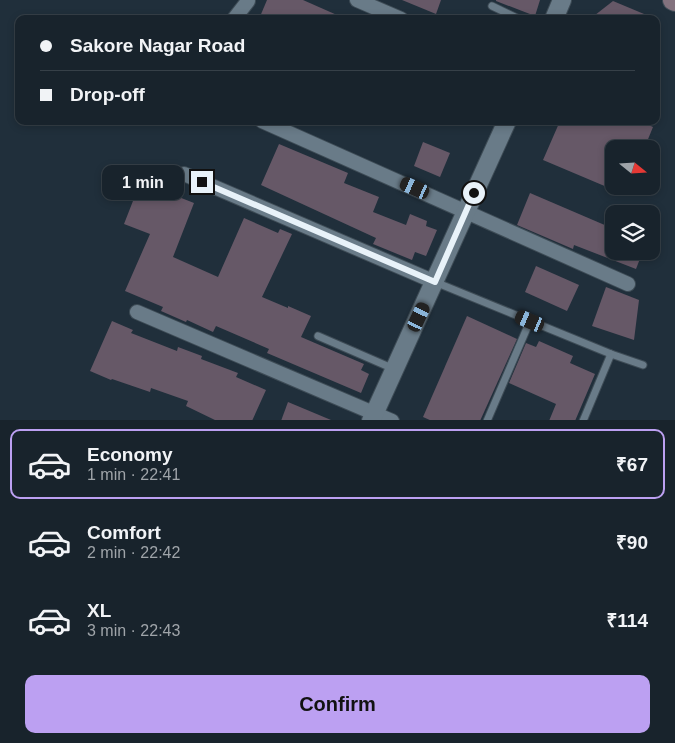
<!DOCTYPE html>
<meta charset="utf-8">
<style>
:root{--surface:#18232c;--page:#252f38;--text:#f1f3f6;--muted:#9fa4a9;--line:#364048;--accent:#bca0f2}
body{margin:0;font-family:Arial,sans-serif;background:var(--page);color:var(--text);height:100vh;display:flex;flex-direction:column;font-size:19px;white-space:nowrap}
*{box-sizing:border-box;margin:0}
p{font-size:16px;color:var(--muted)}
.icon{flex:none;width:28px;height:28px;fill:none;stroke:currentColor;stroke-width:2;stroke-linecap:round;stroke-linejoin:round}
.map{position:relative;height:420px;overflow:hidden}
.side{display:flex;flex-direction:column;background:var(--surface);flex:1}
.side>*{flex:none}
.banner{position:absolute;left:15px;top:15px;width:645px;height:110px;border-radius:10px;box-shadow:0 2px 8px #0003,0 0 0 1px var(--line);display:grid;align-content:center;height:110px;padding:0 25px;background:var(--surface)}
.needle{width:32px;rotate:108deg}
.buttons{position:absolute;left:605px;top:140px;display:grid;gap:10px}
.buttons a{display:grid;place-items:center;width:55px;height:55px;border-radius:10px;background:var(--surface);box-shadow:0 2px 8px #0003,0 0 0 1px var(--line);font-size:25px}
.end{position:absolute;width:22px;height:22px;margin:-11px;border:6px solid #e8f2f9;background:#111;box-shadow:0 0 0 2px #111}
.from{border-radius:50%}
.bubble{position:absolute;height:35px;border-radius:10px;background:var(--surface);box-shadow:0 2px 8px #0003,0 0 0 1px var(--line);font-size:16px;font-weight:700;line-height:35px;text-align:center}
.car{position:absolute;width:15px;height:30px;margin:-15px -8px;border-radius:6px;box-shadow:0 0 4px 1px #0007;background:linear-gradient(#222 24%,#8ab4d8 0 40%,#222 0 76%,#8ab4d8 0 86%,#222 0)}
.banner b{display:flex;align-items:center;gap:18px;height:48px;font-size:19px}
.banner b+b{border-top:1px solid var(--line)}
.banner i{width:12px;height:12px;background:var(--text)}
ul{padding:9px 0 0;list-style:none}
li{display:flex;align-items:center;gap:15px;height:70px;margin:0 10px 8px;padding:0 15px;border:2px solid transparent;border-radius:10px}
li div{flex:1}
li b{display:block;font-size:19px}
li em{font-style:normal;font-weight:700}
li.current{border-color:var(--accent)}
li>.icon{width:45px;height:45px;stroke-width:1.5}
.cta{display:flex;gap:10px;margin-top:auto;padding:10px 25px}
.cta a{flex:1;height:58px;border-radius:10px;background:var(--accent);color:#111;font-size:20px;font-weight:700;line-height:58px;text-align:center}
.map>svg:first-child{display:block}
.building{fill:#665867}
.lines{fill:none;stroke-linecap:round;stroke-linejoin:round}
.service-casing{stroke:#3e4c56;stroke-width:9}
.minor-casing{stroke:#3e4c56;stroke-width:16}
.tertiary-casing{stroke:#3e4c56;stroke-width:20}
.secondary-casing{stroke:#3e4c56;stroke-width:22}
.service{stroke:#697b88;stroke-width:7}
.minor{stroke:#697b88;stroke-width:14}
.tertiary{stroke:#697b88;stroke-width:18}
.secondary{stroke:#83727e;stroke-width:20}
.route{stroke:#e8f2f9;stroke-width:6}
</style>
<div class="map">
<svg width="675" height="421" viewBox="0 0 675 421">
<rect width="100%" height="100%" fill="#202f3b"/>
<g class="building">
<polygon points="267,0 303,0 346,19 259,19"/>
<polygon points="402,0 441,0 436,14"/>
<polygon points="496,0 540,0 535,16 496,1"/>
<polygon points="613,1 656,19 590,19"/>
<polygon points="560,121 640,121 653,127 644,149 614,149 614,190 543,160"/>
<polygon points="423,142 450,153 440,177 414,166"/>
<polygon points="279,144 348,173 344,183 379,197 373,212 406,225 410,214 427,221 426,226 437,230 426,256 415,252 412,260 373,244 376,238 261,185"/>
<polygon points="147,165 168,174 161,190 194,203 173,257 218,277 244,218 278,233 280,229 292,234 262,297 288,308 288,306 311,316 301,337 364,364 361,370 369,374 361,393 267,353 269,349 216,326 213,332 187,320 186,322 161,311 163,307 125,291 150,234 124,224"/>
<polygon points="530,193 614,229 614,251 643,251 636,269 574,245 573,249 517,225"/>
<polygon points="536,266 579,285 567,311 525,292"/>
<polygon points="606,287 639,300 634,340 592,326"/>
<polygon points="467,316 517,339 480,421 432,421 423,417"/>
<polygon points="112,321 133,330 131,333 177,351 178,347 202,356 201,359 238,373 236,377 266,390 252,421 217,421 186,406 188,401 151,388 150,392 112,379 111,380 90,371"/>
<polygon points="539,341 573,356 570,363 595,374 575,421 549,421 556,404 509,383 526,343 536,347"/>
<polygon points="288,402 331,420 331,421 281,421"/>
</g>
<g class="lines">
<defs>
<g id="service">
<polyline points="492,6 519,19"/>
<polyline points="435,282 611,354 643,365"/>
<polyline points="318,336 394,369"/>
<polyline points="487,421 530,321"/>
<polyline points="583,421 611,354"/>
</g>
<g id="minor">
<polyline points="357,0 401,19"/>
<polyline points="234,19 248,1"/>
<polyline points="262,121 628,284"/>
<polyline points="184,174 435,282"/>
<polyline points="137,312 392,421"/>
</g>
<g id="tertiary">
<polyline points="554,19 562,0"/>
<polyline points="371,421 507,121"/>
</g>
<polyline id="secondary" points="673,0 675,1"/>
</defs>
<use href="#service" class="service-casing"/>
<use href="#minor" class="minor-casing"/>
<use href="#tertiary" class="tertiary-casing"/>
<use href="#secondary" class="secondary-casing"/>
<use href="#service" class="service"/>
<use href="#minor" class="minor"/>
<use href="#tertiary" class="tertiary"/>
<use href="#secondary" class="secondary"/>
</g>
<g class="lines">
<polyline class="route" points="202,182 435,282 474,193"/>
</g>
</svg>
<div class="buttons">
<a><svg class="needle" viewBox="-14 -14 28 28"><path d="M0-13l5 13h-10z" fill="#e53935"/><path d="M0 13l5-13h-10z" fill="#9fa4a9"/></svg></a>
<a><svg class="icon" aria-label="layers" viewBox="0 0 24 24"><path d="M12 4l9 5-9 5-9-5zM3 14l9 5 9-5"/></svg></a>
</div>
<i class="end from" style="left:474px;top:193px"></i>
<i class="end" style="left:202px;top:182px"></i>
<div class="bubble" style="left:102px;top:165px;width:82px">1 min</div>
<i class="car" style="left:415px;top:188px;rotate:294deg"></i>
<i class="car" style="left:419px;top:317px;rotate:25deg"></i>
<i class="car" style="left:530px;top:321px;rotate:293deg"></i>
<div class="banner">
<b><i class="from"></i>Sakore Nagar Road</b>
<b><i></i>Drop-off</b>
</div>
</div>
<section class="side">
<ul>
<li class="current"><svg class="icon" aria-label="car" viewBox="0 0 24 24"><path d="M5 17H2v-5l4-1 3-4h7l3 4 3 1v5h-3M9 17h6M6 11h13"/><circle cx="7" cy="17" r="2"/><circle cx="17" cy="17" r="2"/></svg><div><b>Economy</b><p>1 min · 22:41</p></div><em>₹67</em></li>
<li><svg class="icon" aria-label="car" viewBox="0 0 24 24"><path d="M5 17H2v-5l4-1 3-4h7l3 4 3 1v5h-3M9 17h6M6 11h13"/><circle cx="7" cy="17" r="2"/><circle cx="17" cy="17" r="2"/></svg><div><b>Comfort</b><p>2 min · 22:42</p></div><em>₹90</em></li>
<li><svg class="icon" aria-label="car" viewBox="0 0 24 24"><path d="M5 17H2v-5l4-1 3-4h7l3 4 3 1v5h-3M9 17h6M6 11h13"/><circle cx="7" cy="17" r="2"/><circle cx="17" cy="17" r="2"/></svg><div><b>XL</b><p>3 min · 22:43</p></div><em>₹114</em></li>
</ul>
<div class="cta"><a>Confirm</a></div>
</section>
